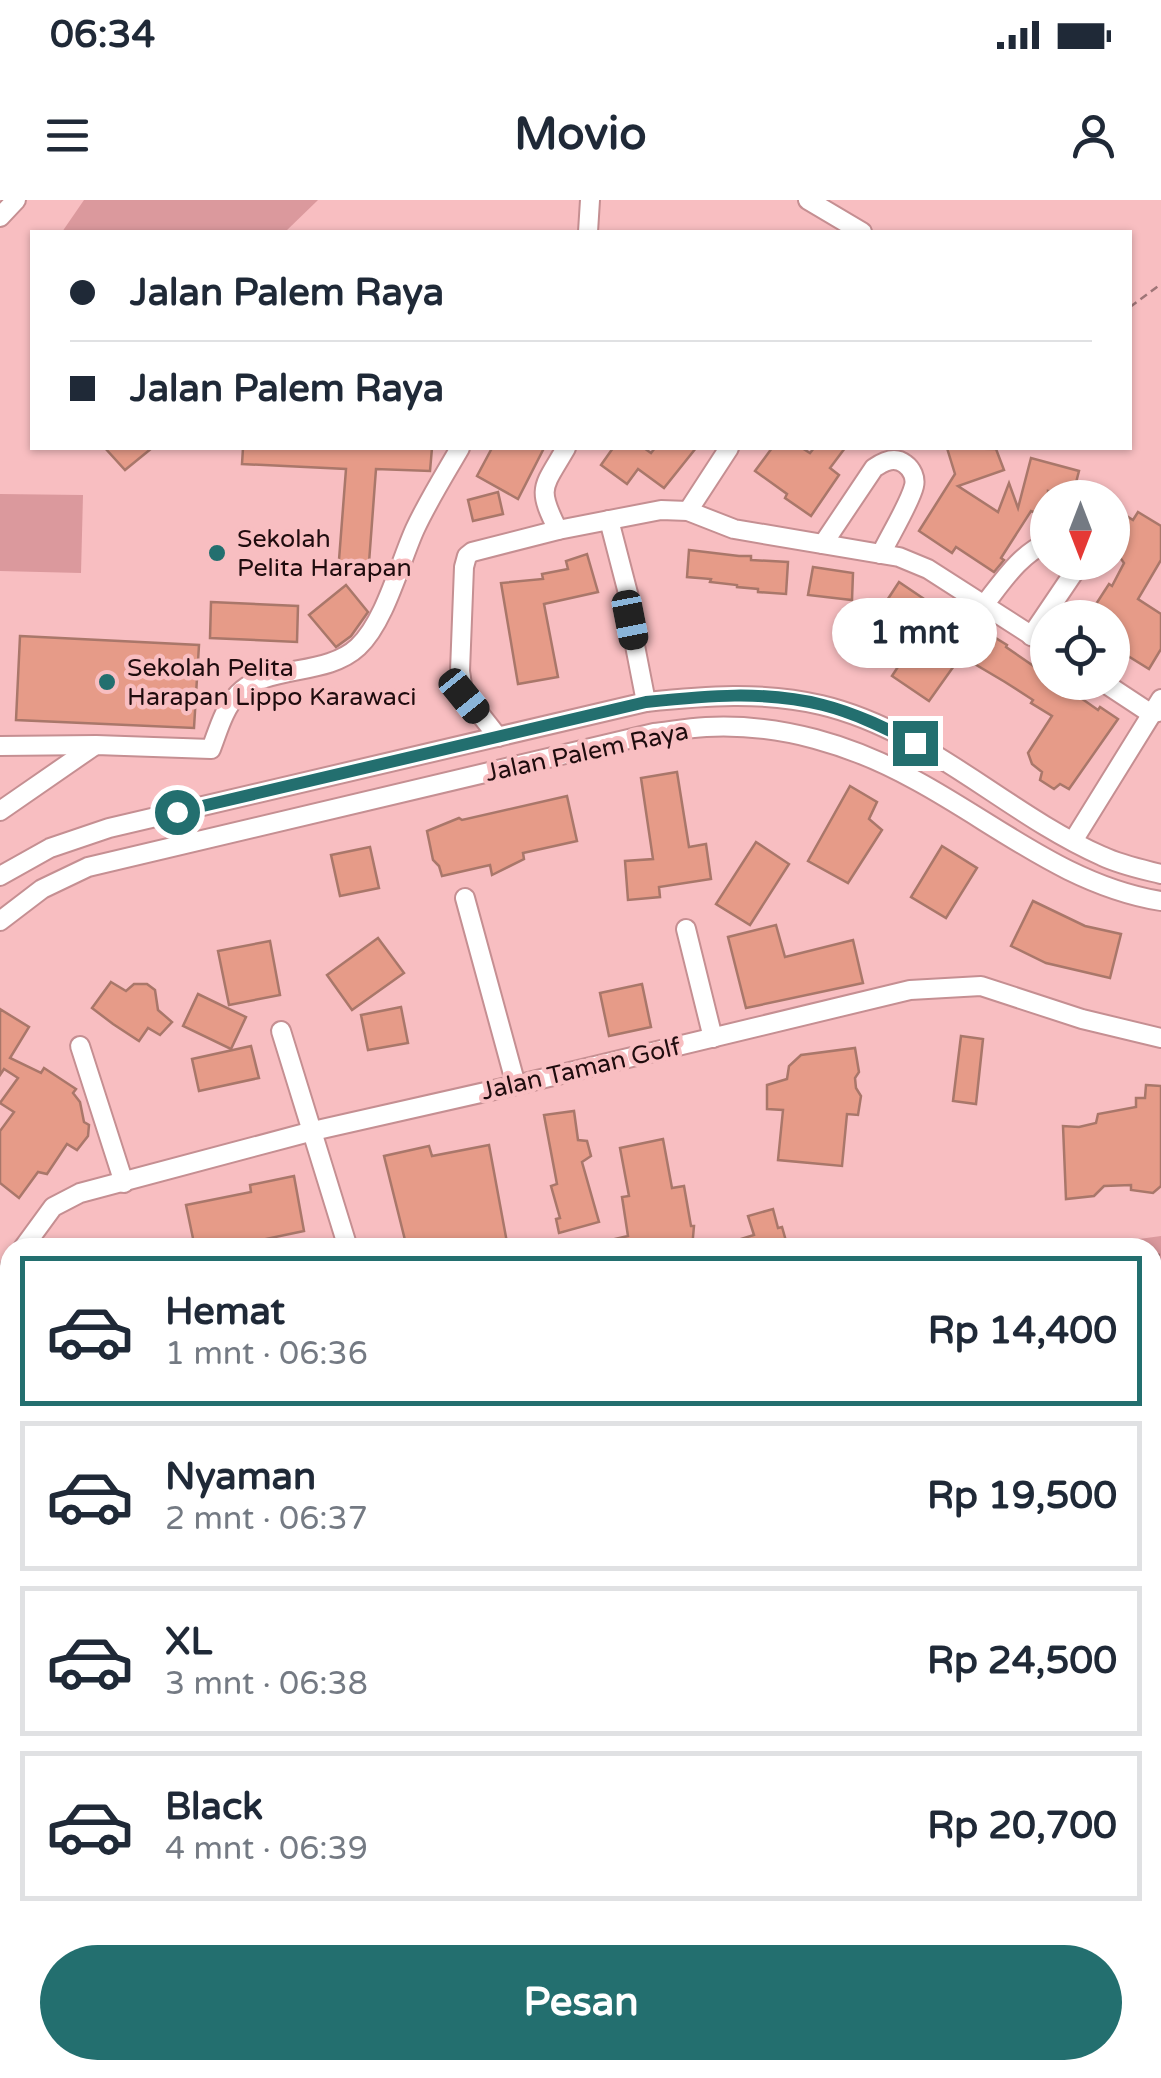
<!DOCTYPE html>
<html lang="id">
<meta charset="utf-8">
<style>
:root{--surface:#fff;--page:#f6f6f7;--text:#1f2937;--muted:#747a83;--line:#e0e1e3;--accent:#236f6f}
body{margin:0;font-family:"Varela Round",sans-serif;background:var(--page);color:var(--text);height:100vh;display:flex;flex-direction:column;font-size:38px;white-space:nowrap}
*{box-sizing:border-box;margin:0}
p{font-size:32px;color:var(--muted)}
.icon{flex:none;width:55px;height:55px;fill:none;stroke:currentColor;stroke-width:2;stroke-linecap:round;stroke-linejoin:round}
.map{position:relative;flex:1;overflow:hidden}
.details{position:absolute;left:0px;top:1038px;width:1162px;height:842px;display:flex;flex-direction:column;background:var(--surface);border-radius:30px 30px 0 0;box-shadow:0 2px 8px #0004}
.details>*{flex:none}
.banner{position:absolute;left:30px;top:30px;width:1102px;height:220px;border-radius:0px;box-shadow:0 2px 8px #0004;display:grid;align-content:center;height:220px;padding:0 40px;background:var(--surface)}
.needle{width:65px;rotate:180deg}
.tools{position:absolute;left:1030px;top:280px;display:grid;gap:20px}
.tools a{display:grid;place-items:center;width:100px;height:100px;border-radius:50%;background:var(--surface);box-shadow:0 2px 8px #0004;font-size:50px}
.end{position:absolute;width:45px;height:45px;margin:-22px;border:12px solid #236f6f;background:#fff;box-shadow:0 0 0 5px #fff}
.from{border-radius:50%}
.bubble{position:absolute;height:70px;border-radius:35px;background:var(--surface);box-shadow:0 2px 8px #0004;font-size:32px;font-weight:700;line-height:70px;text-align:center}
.car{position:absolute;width:30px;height:60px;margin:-30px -15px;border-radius:12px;box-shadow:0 0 8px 2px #0007;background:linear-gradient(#222 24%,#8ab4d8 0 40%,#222 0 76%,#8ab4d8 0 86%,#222 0)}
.banner b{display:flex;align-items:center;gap:35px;height:95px;font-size:38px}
.banner b+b{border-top:2px solid var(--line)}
.banner i{width:25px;height:25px;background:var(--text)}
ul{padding:18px 0 0;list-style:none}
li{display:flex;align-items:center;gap:30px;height:150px;margin:0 20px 15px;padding:0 20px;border:5px solid var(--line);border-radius:0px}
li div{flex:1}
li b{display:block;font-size:38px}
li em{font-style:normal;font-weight:700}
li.selected{border-color:var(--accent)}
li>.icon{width:90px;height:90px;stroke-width:1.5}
.cta{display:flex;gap:20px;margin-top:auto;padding:20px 40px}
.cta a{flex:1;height:115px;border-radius:60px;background:var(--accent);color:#fff;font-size:40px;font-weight:700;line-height:115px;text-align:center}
.status{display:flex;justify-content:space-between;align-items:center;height:70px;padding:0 50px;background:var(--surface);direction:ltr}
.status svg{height:28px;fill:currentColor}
header{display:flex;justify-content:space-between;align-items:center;height:130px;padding:0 40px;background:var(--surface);font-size:45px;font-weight:700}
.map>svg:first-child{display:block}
.green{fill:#db999d}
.water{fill:#86b2eb}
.building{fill:#e69b88;stroke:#a9776a;stroke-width:2.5}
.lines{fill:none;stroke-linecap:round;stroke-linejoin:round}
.minor-casing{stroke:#c58f92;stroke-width:22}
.path{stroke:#9f7577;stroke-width:2.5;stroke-dasharray:8 5;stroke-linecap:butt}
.minor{stroke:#fff;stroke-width:18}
.route{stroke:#236f6f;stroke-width:12}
.poi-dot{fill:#236f6f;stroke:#f8bec1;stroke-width:4}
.labels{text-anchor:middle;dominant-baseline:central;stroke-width:9;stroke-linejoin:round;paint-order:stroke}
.poi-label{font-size:25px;fill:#1f0c0e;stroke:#f8bec1;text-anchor:start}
.street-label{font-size:25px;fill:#1f0c0e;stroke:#f8bec1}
</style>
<div class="status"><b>06:34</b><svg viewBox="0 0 49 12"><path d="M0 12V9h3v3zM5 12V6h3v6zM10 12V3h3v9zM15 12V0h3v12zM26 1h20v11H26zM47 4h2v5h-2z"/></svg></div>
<header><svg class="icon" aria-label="menu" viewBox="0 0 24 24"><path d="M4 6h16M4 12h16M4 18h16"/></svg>Movio<svg class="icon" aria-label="person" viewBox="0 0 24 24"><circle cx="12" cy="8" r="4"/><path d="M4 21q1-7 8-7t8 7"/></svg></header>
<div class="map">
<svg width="1161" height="1878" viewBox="0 0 1161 1878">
<rect width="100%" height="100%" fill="#f8bec1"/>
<g class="green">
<polygon points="84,0 318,0 285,32 62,32"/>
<polygon points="0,294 83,295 81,373 0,371"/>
<polygon points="1161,1036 1161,1229 1153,1231 1152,1048 1081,1047"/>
<polygon points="10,1382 10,1870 265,1870 286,1878 0,1878 0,1386"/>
<polygon points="1153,1850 1161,1850 1161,1878 563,1878 577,1870 1152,1870"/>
</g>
<g class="water">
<polygon points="1161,1755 1161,1850 1153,1850 1153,1758"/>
<polygon points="104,1870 265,1870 286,1878 106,1878"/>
<polygon points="445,1870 577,1870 563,1878 441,1878"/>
</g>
<g class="building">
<polygon points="105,248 152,248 125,270"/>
<polygon points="243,248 432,248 430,271 376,269 368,376 338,373 346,269 242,264"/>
<polygon points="492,248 544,248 518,299 477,276"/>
<polygon points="613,248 644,248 651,253 655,248 696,248 664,288 638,269 627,284 601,265"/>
<polygon points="772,248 802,248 810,253 814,248 845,248 830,268 839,275 811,316 785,298 787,294 755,271"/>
<polygon points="947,248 996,249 1004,270 958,286 998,312 1009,283 1018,308 1031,258 1079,271 1072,298 1048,291 1048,317 1031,311 1001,358 1004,360 994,372 956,347 952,353 919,331 955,274"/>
<polygon points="498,292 503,314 473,321 468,300"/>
<polygon points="1138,312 1161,326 1161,360 1138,399 1161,414 1161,449 1149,469 1112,446 1112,418 1087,418 1109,384 1112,386 1124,363 1112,346 1112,336 1125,315 1133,320"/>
<polygon points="689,350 739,356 751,356 751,360 788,362 786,394 758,392 758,389 737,387 737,385 710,382 711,379 687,377"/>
<polygon points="587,354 598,392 544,404 558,477 518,484 501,383 543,379 542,374 568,369 566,361"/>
<polygon points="813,367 853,373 852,400 808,395"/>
<polygon points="899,382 942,411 945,407 1007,445 1006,447 1048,476 1048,482 1058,482 1098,510 1100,507 1118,519 1069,589 1060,584 1054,589 1040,580 1042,572 1032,564 1028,553 1052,516 1031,503 1033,500 1005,482 961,456 929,501 892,476 920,433 882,408"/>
<polygon points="346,385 368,412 351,436 336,447 309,415"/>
<polygon points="211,402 298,406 297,442 210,438"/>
<polygon points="20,436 199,445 194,528 16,520"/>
<polygon points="677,572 689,647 706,644 711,679 659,687 660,697 628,700 625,661 653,659 641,578"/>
<polygon points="850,586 877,602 869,619 882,630 848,683 808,661"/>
<polygon points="567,596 577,641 523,653 524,659 492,675 490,665 442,676 439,666 433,660 427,631 459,618 462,620"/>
<polygon points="756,642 789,664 750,725 716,704"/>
<polygon points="942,646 977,668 946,718 911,697"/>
<polygon points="370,647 379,688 340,696 331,655"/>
<polygon points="1033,701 1085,726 1121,734 1110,778 1046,763 1011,746"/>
<polygon points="776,725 785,757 853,740 863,783 746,808 728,737"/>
<polygon points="378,738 404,773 352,810 327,775"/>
<polygon points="270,741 280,795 229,805 218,751"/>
<polygon points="111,782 126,791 134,784 147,784 155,790 158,810 172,822 160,835 148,828 139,841 113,824 92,808"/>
<polygon points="642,784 651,827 609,836 600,793"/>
<polygon points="198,794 246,817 231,849 183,826"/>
<polygon points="401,807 408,843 368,850 361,815"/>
<polygon points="0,809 29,827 10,858 41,873 44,868 76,889 73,893 80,902 84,922 89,925 88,936 77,950 67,944 47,974 38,972 19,998 0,983 0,931 14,912 0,903 18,878 4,869 0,875"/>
<polygon points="961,836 983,839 976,904 953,901"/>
<polygon points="251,846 259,878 199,891 192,859"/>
<polygon points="855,848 859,872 855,878 856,888 861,896 858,915 847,914 842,966 778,960 783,910 767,909 767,885 787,879 789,866 801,855"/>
<polygon points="1146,885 1161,886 1161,986 1153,993 1131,990 1131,985 1104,986 1094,996 1066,999 1063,926 1079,927 1096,923 1098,914 1136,907 1136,898 1145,898"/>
<polygon points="574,911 578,940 587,941 591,956 582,962 599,1022 559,1033 556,1019 560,1018 551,986 557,984 544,915"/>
<polygon points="663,939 672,988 684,986 691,1026 694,1026 692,1048 603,1048 602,1042 628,1036 622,997 629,996 620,948"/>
<polygon points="489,945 508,1048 407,1048 384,956 429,946 432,956"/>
<polygon points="294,976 304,1031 223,1048 195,1048 186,1005 251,992 250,985"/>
<polygon points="773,1009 778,1028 782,1027 788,1048 725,1048 725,1044 754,1035 748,1016"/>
</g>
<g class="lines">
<defs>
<g id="minor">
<polyline points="808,0 862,32"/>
<polyline points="0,17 16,0"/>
<polyline points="588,32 590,0"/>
<polyline points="688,311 729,248"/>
<polyline points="609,320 630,401 630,420 646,502"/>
<path d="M558 330C536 287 543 288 566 248"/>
<path d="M823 344 874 268C884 261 895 256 905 264 912 269 916 278 914 286 910 303 889 337 881 354"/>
<path d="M984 405C1003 381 1019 355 1048 342"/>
<polyline points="1031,436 1081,362"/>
<polyline points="1103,482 1150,513 1158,512"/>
<polyline points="498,537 465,495 462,485 460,471 464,367 467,356 472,352 558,330 661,310 688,311 734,329 899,357 928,369 1048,446"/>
<path d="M0 546 96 545 211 549C218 531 224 508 238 494 266 464 326 477 358 447 385 422 400 362 415 329 428 301 445 274 460 248"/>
<polyline points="0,611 94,546"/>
<polyline points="1073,641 1161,499"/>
<path d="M0 676 50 648 109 628 646 502C704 496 763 491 821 505 927 530 1005 613 1102 656 1121 665 1141 669 1161 674"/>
<polyline points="465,698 516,885"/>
<path d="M0 721 42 689 88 667 654 533C671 531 689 528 706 527 780 523 853 545 917 581 998 625 1068 686 1161 701"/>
<polyline points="686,729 713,838"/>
<polyline points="281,831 348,1048"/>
<polyline points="80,846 124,983"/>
<polyline points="23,1048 53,1007 80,993 313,931 516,885 910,790 981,786 1082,819 1161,838"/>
<polyline points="0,1082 10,1067"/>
<polyline points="1152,1407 1161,1407"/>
<polyline points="1152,1427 1161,1454"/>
<polyline points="1152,1489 1161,1492"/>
<polyline points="1152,1671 1161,1650"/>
</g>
</defs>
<use href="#minor" class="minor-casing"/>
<g class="path">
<polyline points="1130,107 1161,84"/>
<polyline points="1152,1054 1161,1055"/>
<polyline points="0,1461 10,1455"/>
<polyline points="1152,1862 1161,1861"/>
<polyline points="663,1870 688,1870"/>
<polyline points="570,1878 587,1870"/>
</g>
<use href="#minor" class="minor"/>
</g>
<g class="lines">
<path class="route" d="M177 612 646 502C705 496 765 490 823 505 855 513 885 528 915 543"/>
</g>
<g class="poi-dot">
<circle cx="217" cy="353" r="10"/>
<circle cx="107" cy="482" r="10"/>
</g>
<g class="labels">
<g class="poi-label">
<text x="237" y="339">Sekolah<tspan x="237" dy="29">Pelita Harapan</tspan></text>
<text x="127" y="468">Sekolah Pelita<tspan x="127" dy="29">Harapan Lippo Karawaci</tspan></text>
</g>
<g class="street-label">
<text transform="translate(587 552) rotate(-12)">Jalan Palem Raya</text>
<text transform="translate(581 869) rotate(-13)">Jalan Taman Golf</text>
</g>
</g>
</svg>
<div class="tools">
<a><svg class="needle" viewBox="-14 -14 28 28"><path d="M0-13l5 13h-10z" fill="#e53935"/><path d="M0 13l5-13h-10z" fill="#747a83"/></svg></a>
<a><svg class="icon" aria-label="locate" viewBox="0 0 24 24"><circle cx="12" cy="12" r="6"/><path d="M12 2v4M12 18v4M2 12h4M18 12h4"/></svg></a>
</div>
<i class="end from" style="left:177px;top:612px"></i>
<i class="end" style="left:915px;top:543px"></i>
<div class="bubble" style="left:832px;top:398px;width:165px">1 mnt</div>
<i class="car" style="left:630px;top:420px;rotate:169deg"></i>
<i class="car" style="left:464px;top:496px;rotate:141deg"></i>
<div class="banner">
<b><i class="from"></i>Jalan Palem Raya</b>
<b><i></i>Jalan Palem Raya</b>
</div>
<section class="details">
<ul>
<li class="selected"><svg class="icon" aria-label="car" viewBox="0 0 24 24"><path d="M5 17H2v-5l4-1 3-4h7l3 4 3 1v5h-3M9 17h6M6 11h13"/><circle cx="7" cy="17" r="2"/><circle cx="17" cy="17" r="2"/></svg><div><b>Hemat</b><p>1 mnt · 06:36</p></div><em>Rp 14,400</em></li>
<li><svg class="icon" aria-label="car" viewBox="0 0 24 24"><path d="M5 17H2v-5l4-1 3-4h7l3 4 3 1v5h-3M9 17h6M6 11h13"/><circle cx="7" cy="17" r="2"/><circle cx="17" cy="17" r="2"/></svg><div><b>Nyaman</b><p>2 mnt · 06:37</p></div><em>Rp 19,500</em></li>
<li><svg class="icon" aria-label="car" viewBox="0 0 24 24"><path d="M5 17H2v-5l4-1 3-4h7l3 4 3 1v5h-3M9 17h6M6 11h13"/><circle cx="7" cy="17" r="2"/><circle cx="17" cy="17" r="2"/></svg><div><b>XL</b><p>3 mnt · 06:38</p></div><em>Rp 24,500</em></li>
<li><svg class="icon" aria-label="car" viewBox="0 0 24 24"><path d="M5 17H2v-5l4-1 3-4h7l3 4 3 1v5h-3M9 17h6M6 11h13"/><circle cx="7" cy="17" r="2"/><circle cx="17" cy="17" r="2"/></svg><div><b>Black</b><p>4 mnt · 06:39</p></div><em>Rp 20,700</em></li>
</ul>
<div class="cta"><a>Pesan</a></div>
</section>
</div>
